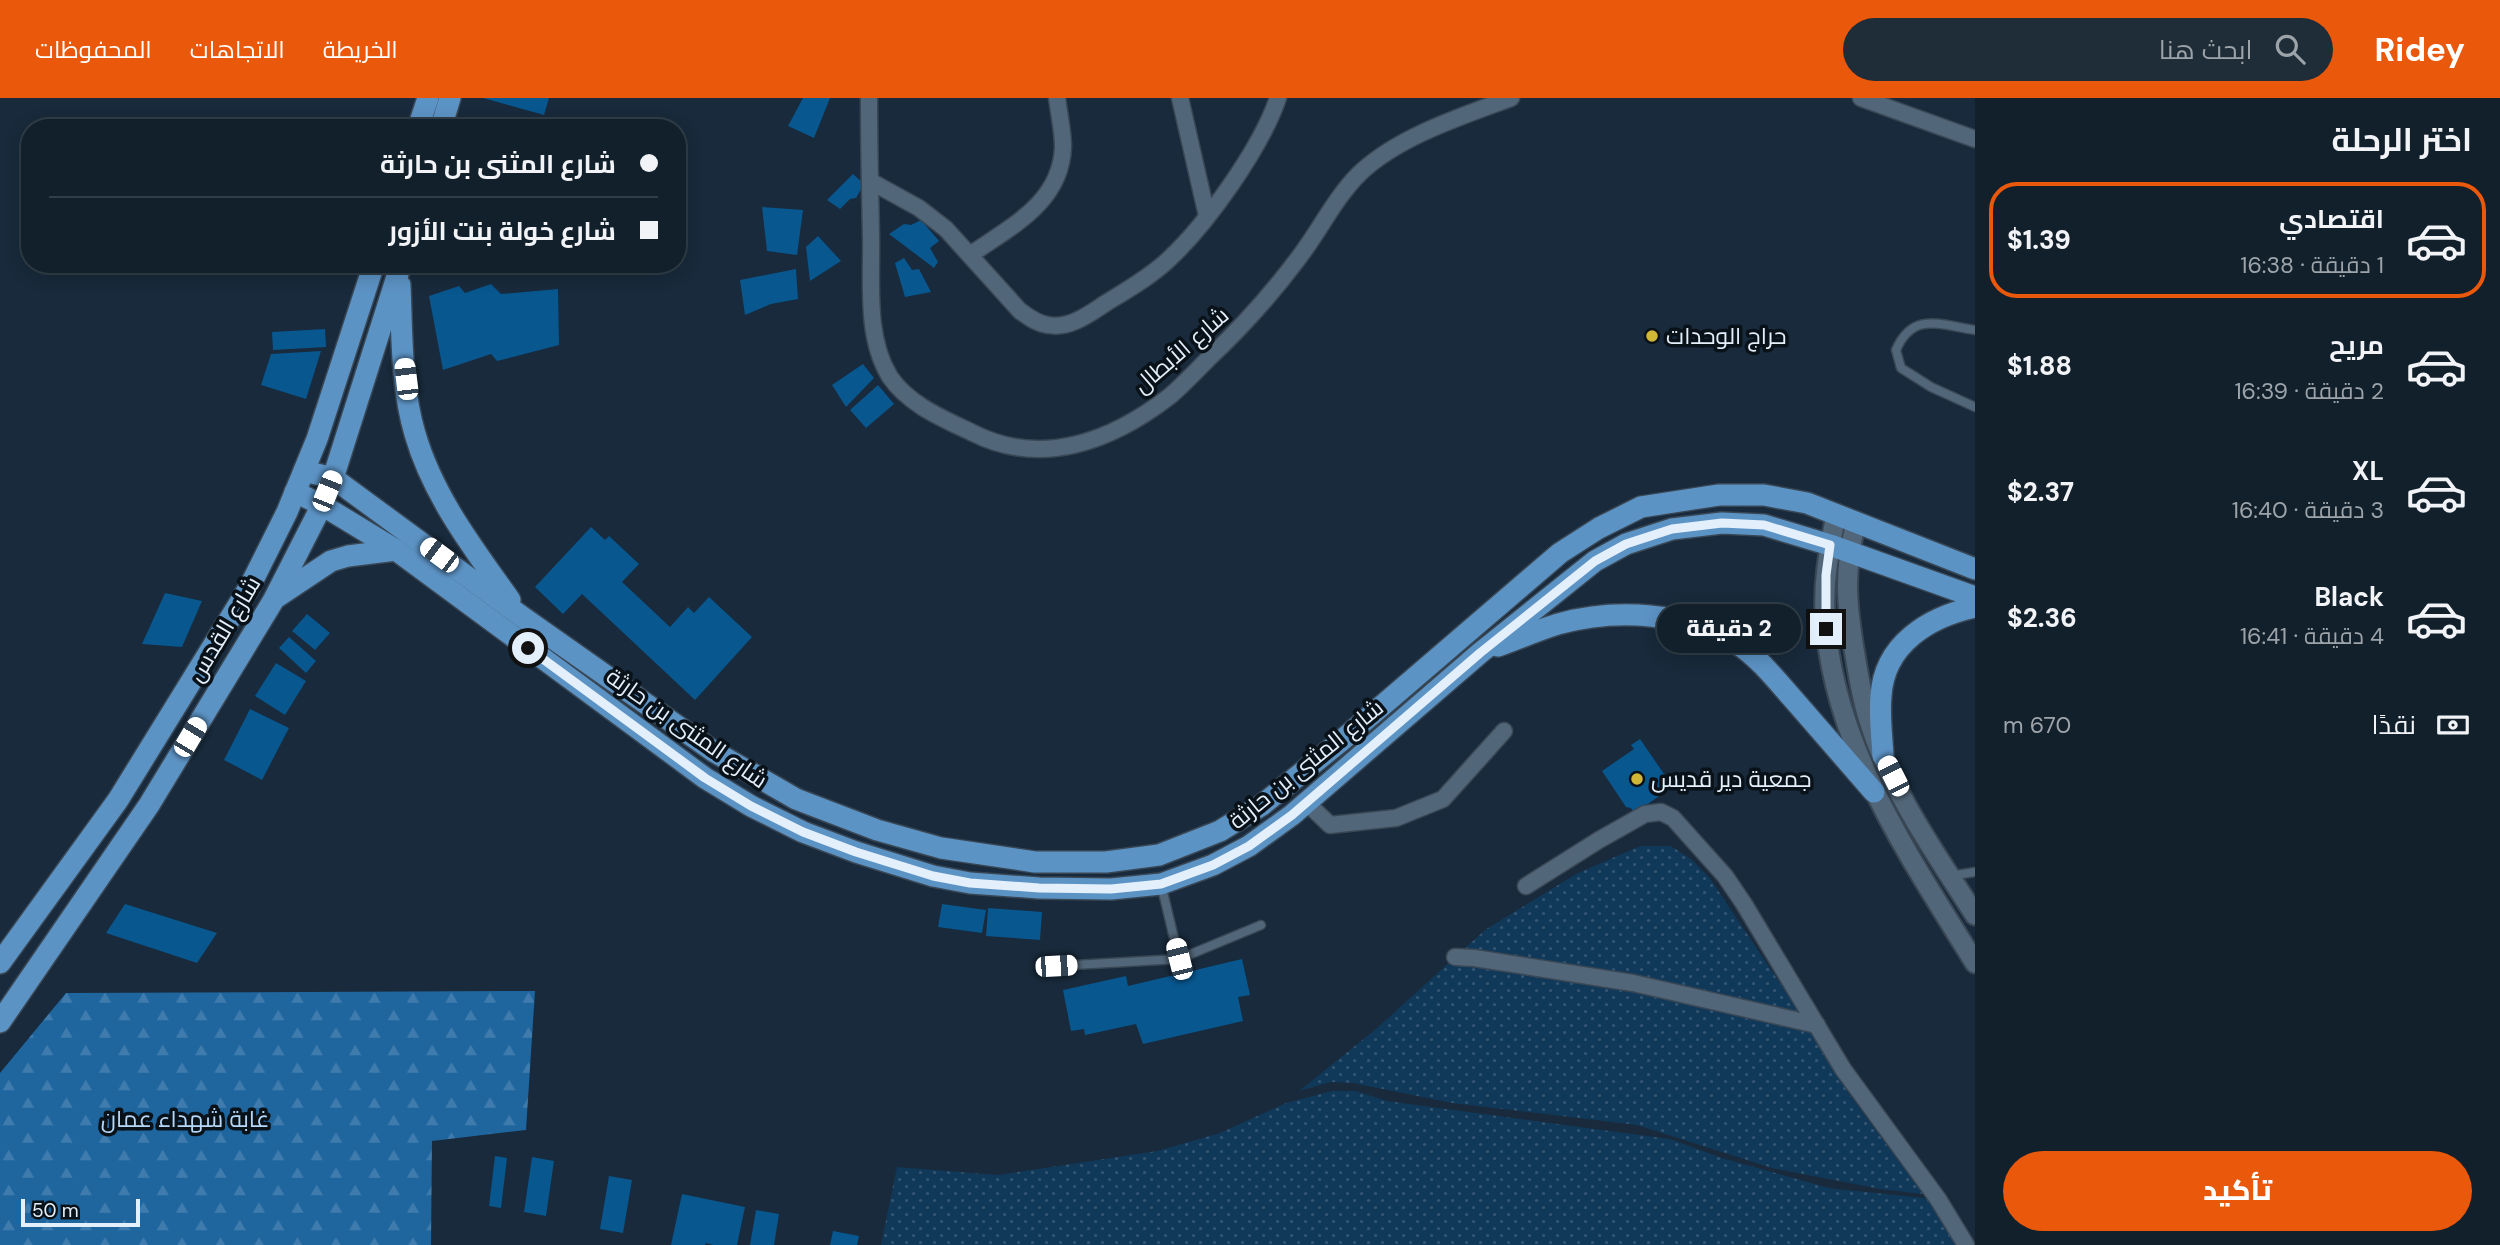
<!DOCTYPE html>
<html lang="ar">
<meta charset="utf-8">
<style>
:root{--surface:#12202c;--page:#1f2d38;--text:#f1f3f6;--muted:#9ca3a9;--line:#313e48;--accent:#ea580c}
body{margin:0;font-family:"DM Sans",Cairo,sans-serif;background:var(--page);color:var(--text);direction:rtl;height:100vh;display:flex;flex-direction:column;font-size:26px;white-space:nowrap}
*{box-sizing:border-box;margin:0}
p{font-size:23px;color:var(--muted)}
.icon{flex:none;width:38px;height:38px;fill:none;stroke:currentColor;stroke-width:2;stroke-linecap:round;stroke-linejoin:round}
.map{position:relative;flex:1;overflow:hidden;direction:ltr}
.sheet{display:flex;flex-direction:column;background:var(--surface);width:525px}
.sheet>*{flex:none}
.guide{position:absolute;left:21px;top:21px;width:665px;height:154px;border-radius:28px;box-shadow:0 4px 18px #0003,0 0 0 2px var(--line);direction:rtl;display:grid;align-content:center;height:154px;padding:0 28px;background:var(--surface)}
.scale{position:absolute;left:21px;bottom:18px;width:119px;box-sizing:border-box;padding-left:7px;border:4px solid #e3effa;border-top:0;font-size:19px;line-height:24px;white-space:nowrap;color:#e3effa;-webkit-text-stroke:5px #0a1219;paint-order:stroke}
.end{position:absolute;width:32px;height:32px;margin:-16px;border:9px solid #e3effa;background:#111;box-shadow:0 0 0 4px #111}
.from{border-radius:50%}
.bubble{position:absolute;height:49px;border-radius:24px;background:var(--surface);box-shadow:0 4px 18px #0003,0 0 0 2px var(--line);font-size:23px;font-weight:800;line-height:49px;text-align:center;direction:rtl}
.car{position:absolute;width:21px;height:42px;margin:-21px -10px;border-radius:9px;box-shadow:0 0 5px 2px #0007;background:linear-gradient(#fff 24%,#345 0 40%,#fff 0 76%,#345 0 86%,#fff 0)}
.guide b{display:flex;align-items:center;gap:24px;height:66px;font-size:26px}
.guide b+b{border-top:2px solid var(--line)}
.guide i{width:18px;height:18px;background:var(--text)}
ul{padding:0;list-style:none}
li{display:flex;align-items:center;gap:21px;height:116px;margin:0 14px 10px;padding:0 14px;border:4px solid transparent;border-radius:28px}
li div{flex:1}
li b{display:block;font-size:26px}
li em{font-style:normal;font-weight:800}
li.current{border-color:var(--accent)}
li>.icon{width:63px;height:63px;stroke-width:1.5}
h2{padding:0 28px;font-size:32px;line-height:84px}
.pay{display:flex;align-items:center;gap:18px;height:77px;padding:0 28px;font-size:26px}
.pay p{margin-inline-start:auto}
.cta{display:flex;gap:14px;margin-top:auto;padding:14px 28px}
.cta a{flex:1;height:80px;border-radius:42px;background:var(--accent);color:#fff;font-size:28px;font-weight:800;line-height:80px;text-align:center}
header{display:flex;align-items:center;gap:42px;box-sizing:border-box;height:98px;padding:0 35px;background:var(--accent);color:#fff}
header strong{font-size:33px}
nav{display:flex;gap:38px;margin-inline-start:auto;font-size:24px}
.search{width:490px;height:63px;background:var(--page);display:flex;align-items:center;gap:18px;box-sizing:border-box;padding:0 24px;border-radius:38px;color:var(--muted);font-size:26px}
main{display:flex;flex:1;min-height:0}
.map>svg:first-child{display:block}
.grass{fill:url(#grass-dots)}
.forest{fill:url(#forest-firs)}
.building{fill:#08578f}
.lines{fill:none;stroke-linecap:round;stroke-linejoin:round}
.service-casing{stroke:#394755;stroke-width:11}
.minor-casing{stroke:#394755;stroke-width:19}
.tertiary-casing{stroke:#394755;stroke-width:23}
.trunk-casing{stroke:#394755;stroke-width:24}
.service{stroke:#526679;stroke-width:8}
.minor{stroke:#526679;stroke-width:16}
.tertiary{stroke:#526679;stroke-width:19}
.trunk{stroke:#5c93c5;stroke-width:21}
.route{stroke:#e3effa;stroke-width:9}
.poi-dot{fill:#d1b736;stroke:#0a1219;stroke-width:2.5}
.labels{text-anchor:middle;dominant-baseline:central;stroke-width:7;stroke-linejoin:round;paint-order:stroke}
.poi-label{font-size:23px;fill:#e3effa;stroke:#0a1219;text-anchor:start}
.street-label{font-size:23px;fill:#e3effa;stroke:#0a1219}
.park-label{font-size:23px;fill:#b6d7f8;stroke:#0a1219}
</style>
<header>
<strong>Ridey</strong>
<div class="search"><svg class="icon" aria-label="search" viewBox="0 0 24 24"><circle cx="10" cy="10" r="6"/><path d="M15 15l6 6"/></svg>ابحث هنا</div>
<nav><a>الخريطة</a><a>الاتجاهات</a><a>المحفوظات</a></nav>
</header>
<main>
<section class="sheet">
<h2>اختر الرحلة</h2>
<ul>
<li class="current"><svg class="icon" aria-label="car" viewBox="0 0 24 24"><path d="M5 17H2v-5l4-1 3-4h7l3 4 3 1v5h-3M9 17h6M6 11h13"/><circle cx="7" cy="17" r="2"/><circle cx="17" cy="17" r="2"/></svg><div><b>اقتصادي</b><p>1 دقيقة · 16:38</p></div><em>$1.39</em></li>
<li><svg class="icon" aria-label="car" viewBox="0 0 24 24"><path d="M5 17H2v-5l4-1 3-4h7l3 4 3 1v5h-3M9 17h6M6 11h13"/><circle cx="7" cy="17" r="2"/><circle cx="17" cy="17" r="2"/></svg><div><b>مريح</b><p>2 دقيقة · 16:39</p></div><em>$1.88</em></li>
<li><svg class="icon" aria-label="car" viewBox="0 0 24 24"><path d="M5 17H2v-5l4-1 3-4h7l3 4 3 1v5h-3M9 17h6M6 11h13"/><circle cx="7" cy="17" r="2"/><circle cx="17" cy="17" r="2"/></svg><div><b>XL</b><p>3 دقيقة · 16:40</p></div><em>$2.37</em></li>
<li><svg class="icon" aria-label="car" viewBox="0 0 24 24"><path d="M5 17H2v-5l4-1 3-4h7l3 4 3 1v5h-3M9 17h6M6 11h13"/><circle cx="7" cy="17" r="2"/><circle cx="17" cy="17" r="2"/></svg><div><b>Black</b><p>4 دقيقة · 16:41</p></div><em>$2.36</em></li>
</ul>
<div class="pay"><svg class="icon" aria-label="cash" viewBox="0 0 24 24"><path d="M3 7h18v10H3z"/><circle cx="12" cy="12" r="2"/></svg>نقدًا<p>670 m</p></div>
<div class="cta"><a>تأكيد</a></div>
</section>
<div class="map">
<svg width="1975" height="1147" viewBox="0 0 1975 1147">
<defs>
<pattern id="grass-dots" width="8" height="8" patternUnits="userSpaceOnUse" patternTransform="scale(1.75)"><rect width="8" height="8" fill="#103859"/><path d="M2 2h.1M6 6h.1" fill="none" stroke="#335572" stroke-width="1.8" stroke-linecap="round"/></pattern>
<pattern id="forest-firs" width="22" height="20" patternUnits="userSpaceOnUse" patternTransform="scale(1.75)"><rect width="22" height="20" fill="#1f669f"/><path d="M5 1l3.5 6h-7zM16 11l3.5 6h-7z" fill="#3f7cad"/></pattern>
</defs>
<rect width="100%" height="100%" fill="#182a3b"/>
<g class="grass">
<polygon points="1640,748 1671,748 1692,762 1709,779 1806,924 1849,996 1923,1096 1880,1091 1772,1070 1637,1027 1452,1005 1353,985 1331,984 1299,993 1376,931 1485,832 1576,776"/>
<polygon points="1332,993 1356,993 1387,1003 1670,1041 1722,1060 1829,1090 1932,1101 1958,1147 881,1147 897,1069 998,1077 1157,1053 1220,1035 1286,1005"/>
</g>
<polygon class="forest" points="535,893 526,1032 432,1043 431,1147 0,1147 0,975 66,895"/>
<g class="building">
<polygon points="483,0 549,0 544,17"/>
<polygon points="803,0 830,0 814,40 788,28"/>
<polygon points="853,76 864,86 856,100 850,101 840,111 827,102"/>
<polygon points="762,109 803,112 797,157 767,153"/>
<polygon points="921,122 939,143 930,150 938,164 934,170 889,136 904,126 911,127"/>
<polygon points="818,138 841,163 810,183 806,149"/>
<polygon points="904,160 912,172 919,171 931,194 905,199 895,165"/>
<polygon points="796,171 798,201 771,206 745,217 740,182"/>
<polygon points="491,186 501,196 558,191 559,247 497,263 491,256 443,272 429,198 459,188 465,195"/>
<polygon points="325,231 326,249 273,252 272,234"/>
<polygon points="321,253 306,301 261,287 271,256"/>
<polygon points="863,266 874,280 846,309 832,287"/>
<polygon points="878,287 894,306 866,330 850,312"/>
<polygon points="591,429 605,442 609,438 639,466 622,484 670,529 688,509 694,515 709,499 752,539 695,602 582,496 563,516 535,489"/>
<polygon points="165,495 202,503 182,549 142,546"/>
<polygon points="307,516 330,535 315,552 292,533"/>
<polygon points="289,539 316,563 306,575 279,550"/>
<polygon points="276,565 306,583 285,617 255,598"/>
<polygon points="250,611 289,630 262,682 224,662"/>
<polygon points="1640,641 1673,689 1634,715 1631,710 1626,709 1602,673 1634,651 1631,647"/>
<polygon points="125,806 217,835 197,865 106,835"/>
<polygon points="942,806 986,812 982,835 938,829"/>
<polygon points="988,810 1042,814 1040,842 986,838"/>
<polygon points="1242,861 1250,897 1238,899 1243,923 1143,946 1136,926 1085,937 1084,931 1071,933 1063,892 1126,878 1128,888"/>
<polygon points="495,1058 507,1060 501,1110 489,1108"/>
<polygon points="532,1059 554,1063 546,1118 524,1114"/>
<polygon points="609,1078 632,1082 623,1135 600,1131"/>
<polygon points="682,1096 745,1109 737,1147 713,1147 706,1145 705,1147 671,1147"/>
<polygon points="756,1112 779,1116 774,1147 750,1147"/>
<polygon points="833,1133 859,1138 857,1147 830,1147"/>
</g>
<g class="lines">
<defs>
<g id="service">
<path d="M1975 232C1940 227 1913 213 1896 252L1901 270 1931 289 1975 309"/>
<polyline points="1950,778 1975,774"/>
<polyline points="1161,786 1179,861"/>
<polyline points="1056,868 1179,861 1261,827"/>
</g>
<g id="minor">
<path d="M869 0C869 46 870 92 871 138 872 183 865 239 890 279 909 307 944 321 973 335 1042 370 1112 343 1170 298 1183 287 1196 273 1208 261 1241 230 1270 198 1297 162 1319 134 1334 101 1359 76 1397 39 1462 18 1511 0"/>
<polyline points="1180,0 1207,118"/>
<polyline points="1861,0 1975,41"/>
<path d="M870 83 919 110 946 131 1020 213C1029 219 1037 226 1048 227 1070 231 1089 216 1106 205 1127 192 1150 179 1168 162 1207 126 1261 50 1278 0"/>
<path d="M970 157C1010 129 1061 105 1063 49 1063 33 1059 16 1057 0"/>
<polyline points="1306,704 1330,727 1396,720 1443,701 1504,633"/>
<polyline points="1526,788 1599,742 1645,716 1661,714 1673,720 1725,778 1744,806 1843,971 1938,1101 1966,1147"/>
<polyline points="1455,859 1474,860 1633,885 1817,927"/>
</g>
<g id="tertiary">
<path d="M1836 416C1830 449 1823 482 1825 516 1831 645 1909 758 1975 865"/>
<path d="M1856 424C1844 473 1846 502 1854 551 1858 574 1861 597 1868 619 1889 690 1935 755 1975 817"/>
</g>
<g id="trunk">
<polyline points="418,30 428,0"/>
<polyline points="441,30 450,0"/>
<path d="M400 187C402 235 401 289 415 336 433 398 473 450 510 502"/>
<polyline points="304,373 333,380 521,518 713,653 796,701 877,732 941,750 1035,764 1106,764 1159,757 1220,733 1262,707 1341,643 1560,455 1599,430 1641,409 1719,397 1764,397 1807,405 1975,471"/>
<polyline points="295,394 322,407 396,452 705,680 751,708 803,734 856,754 933,778 970,785 1039,790 1111,791 1161,786 1213,767 1249,748 1292,717 1480,555 1595,463 1626,446 1672,431 1722,425 1764,427 1830,447 1975,499"/>
<polyline points="277,499 331,463 348,458 396,452"/>
<path d="M1498 548C1518 541 1538 532 1558 526 1616 510 1686 514 1738 546 1760 561 1777 583 1794 602 1821 633 1848 664 1874 694"/>
<path d="M1883 658C1882 638 1879 618 1881 598 1884 546 1929 519 1975 509"/>
<polyline points="0,865 118,702 250,488 287,414 317,341 374,166"/>
<polyline points="0,924 149,707 273,503 322,407 333,380 401,166"/>
</g>
</defs>
<use href="#service" class="service-casing"/>
<use href="#minor" class="minor-casing"/>
<use href="#tertiary" class="tertiary-casing"/>
<use href="#trunk" class="trunk-casing"/>
<use href="#service" class="service"/>
<use href="#minor" class="minor"/>
<use href="#tertiary" class="tertiary"/>
<use href="#trunk" class="trunk"/>
</g>
<g class="lines">
<polyline class="route" points="528,550 705,680 751,708 803,734 856,754 933,778 970,785 1039,790 1111,791 1161,786 1213,767 1249,748 1292,717 1480,555 1595,463 1626,446 1672,431 1722,425 1764,427 1830,447 1826,477 1826,531"/>
</g>
<g class="poi-dot">
<circle cx="1652" cy="238" r="7"/>
<circle cx="1637" cy="681" r="7"/>
</g>
<g class="labels">
<g class="poi-label">
<text x="1666" y="238">حراج الوحدات</text>
<text x="1651" y="681">جمعية دير قديس</text>
</g>
<g class="street-label">
<text transform="translate(1181 252) rotate(-41)">شارع الأبطال</text>
<text transform="translate(224 531) rotate(-59)">شارع القدس</text>
<text transform="translate(687 630) rotate(35)">شارع المثنى بن حارثة</text>
<text transform="translate(1306 666) rotate(-39)">شارع المثنى بن حارثة</text>
</g>
<g class="park-label">
<text x="185" y="1021">غابة شهداء عمان</text>
</g>
</g>
</svg>
<div class="scale">50 m</div>
<i class="end from" style="left:528px;top:550px"></i>
<i class="end" style="left:1826px;top:531px"></i>
<div class="bubble" style="left:1657px;top:506px;width:144px">2 دقيقة</div>
<i class="car" style="left:406px;top:281px;rotate:353deg"></i>
<i class="car" style="left:327px;top:393px;rotate:22deg"></i>
<i class="car" style="left:439px;top:457px;rotate:307deg"></i>
<i class="car" style="left:190px;top:639px;rotate:31deg"></i>
<i class="car" style="left:1893px;top:678px;rotate:333deg"></i>
<i class="car" style="left:1179px;top:861px;rotate:346deg"></i>
<i class="car" style="left:1056px;top:868px;rotate:87deg"></i>
<div class="guide">
<b><i class="from"></i>شارع المثنى بن حارثة</b>
<b><i></i>شارع خولة بنت الأزور</b>
</div>
</div>
</main>
